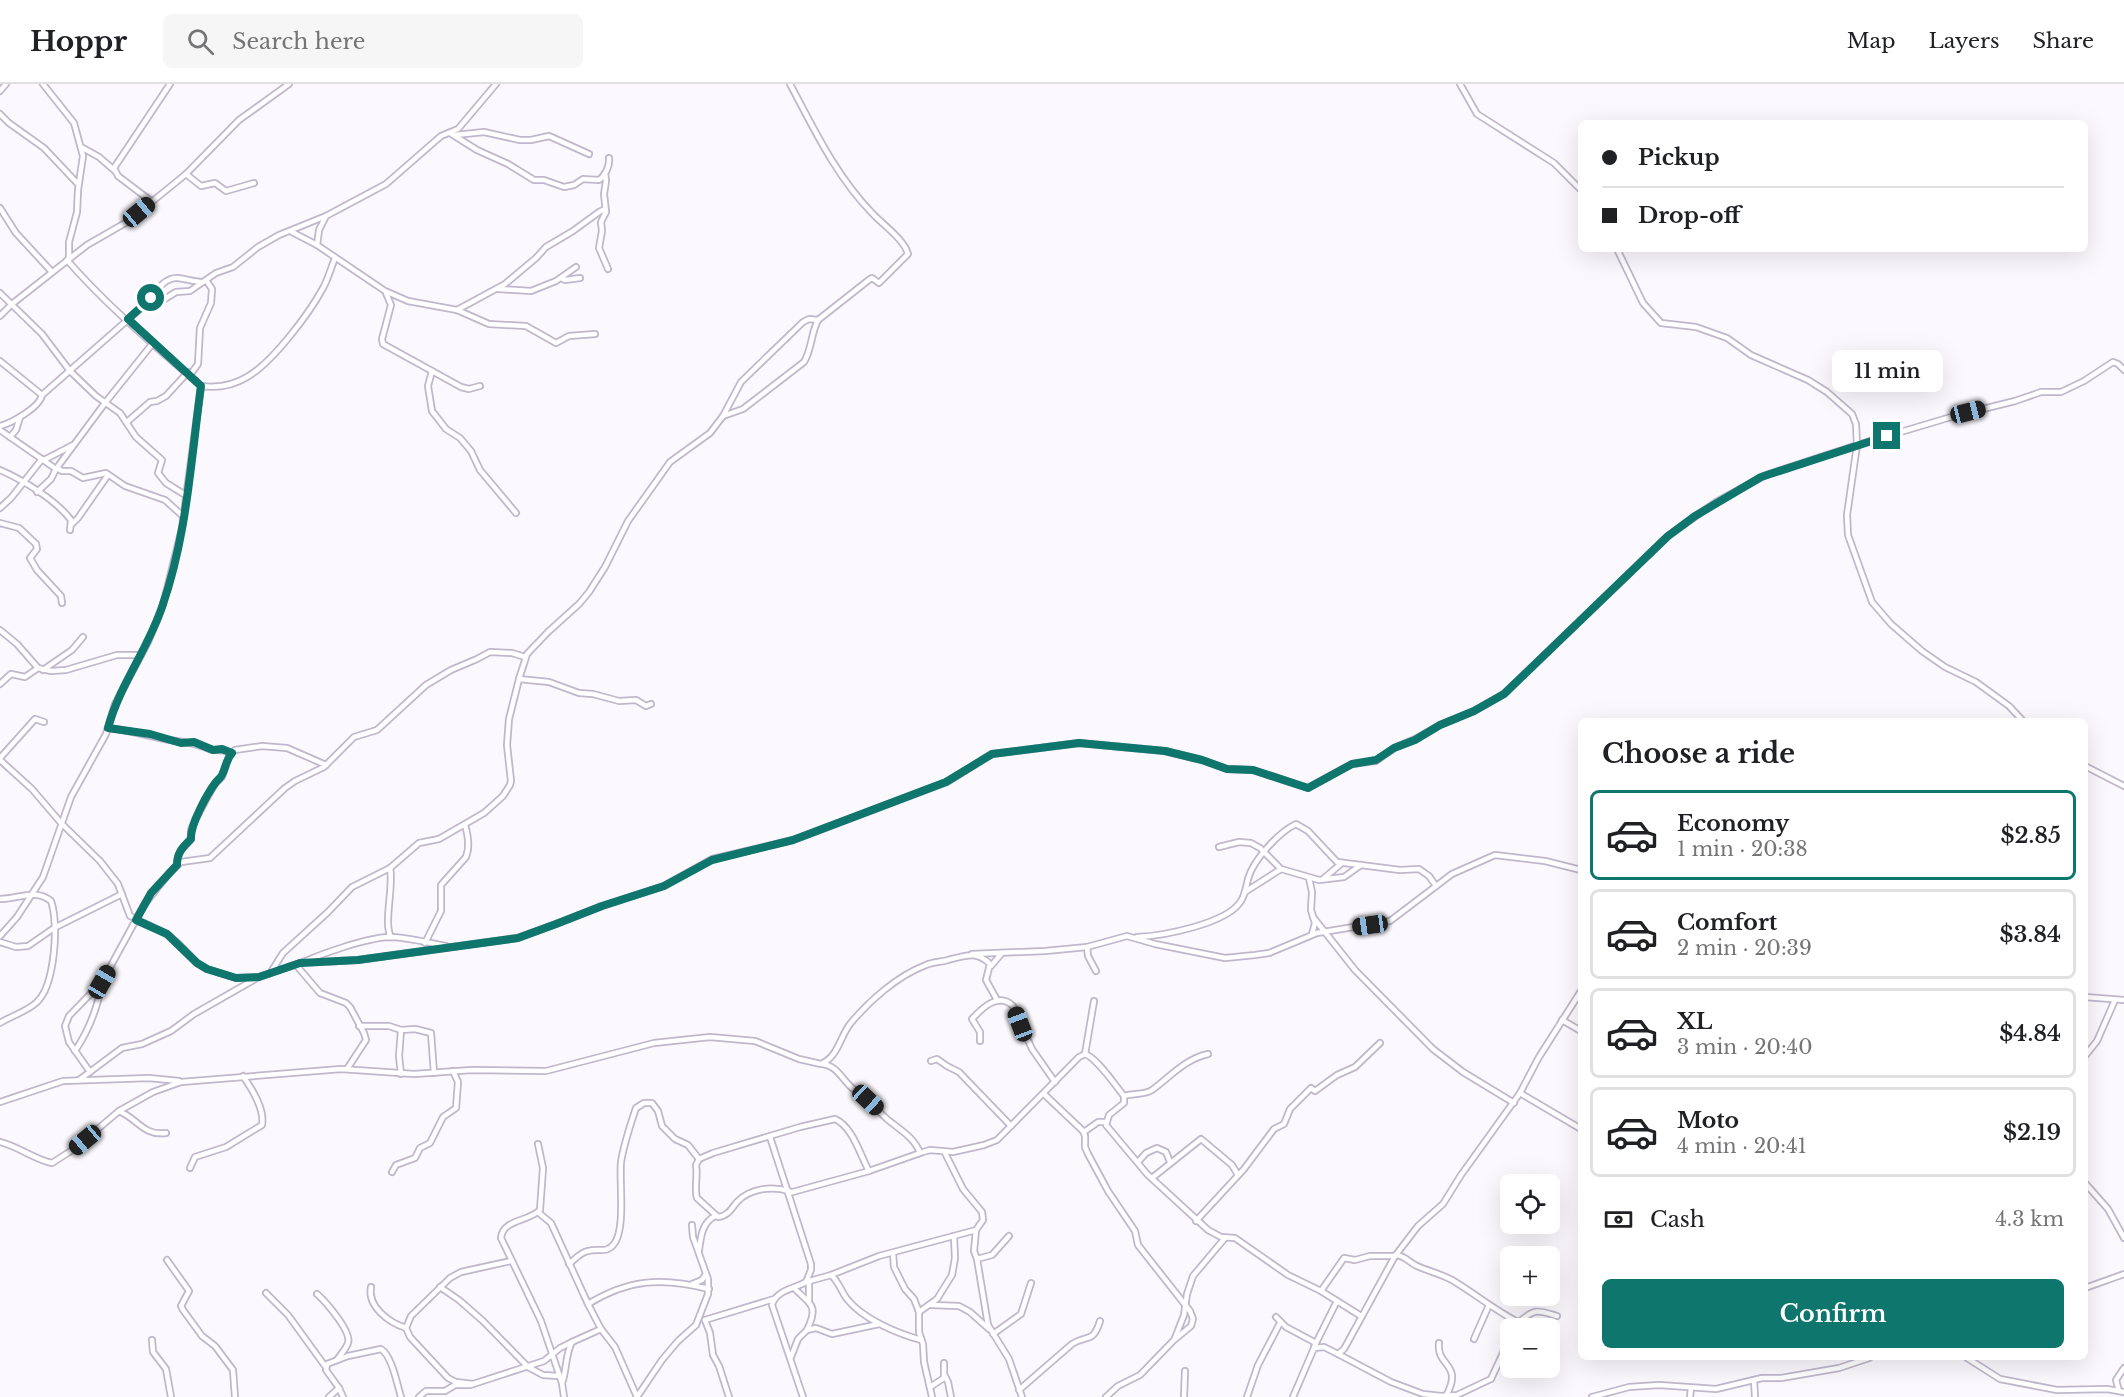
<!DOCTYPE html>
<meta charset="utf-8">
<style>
:root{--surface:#fff;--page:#f6f6f6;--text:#202124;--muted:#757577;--line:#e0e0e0;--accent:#0f766e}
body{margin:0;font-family:"Libre Baskerville",serif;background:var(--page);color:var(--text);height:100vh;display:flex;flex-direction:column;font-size:22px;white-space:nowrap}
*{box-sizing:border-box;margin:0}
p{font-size:20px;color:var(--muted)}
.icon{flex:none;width:33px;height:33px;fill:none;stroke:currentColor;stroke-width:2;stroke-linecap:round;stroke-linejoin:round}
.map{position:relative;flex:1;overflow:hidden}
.side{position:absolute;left:1578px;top:634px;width:510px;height:642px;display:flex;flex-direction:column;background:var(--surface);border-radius:9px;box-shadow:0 6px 24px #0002}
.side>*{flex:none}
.banner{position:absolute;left:1578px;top:36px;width:510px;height:132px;border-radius:9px;box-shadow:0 6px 24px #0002;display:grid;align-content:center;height:132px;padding:0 24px;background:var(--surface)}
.controls{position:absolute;left:1500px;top:1090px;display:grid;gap:12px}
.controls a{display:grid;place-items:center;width:60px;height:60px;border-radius:9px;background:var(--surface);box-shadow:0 6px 24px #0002;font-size:30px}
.end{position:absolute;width:27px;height:27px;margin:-14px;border:8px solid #0f766e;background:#fff;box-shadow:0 0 0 3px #fff}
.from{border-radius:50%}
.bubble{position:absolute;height:42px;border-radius:9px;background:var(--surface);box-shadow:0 6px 24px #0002;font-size:20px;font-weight:600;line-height:42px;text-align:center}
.car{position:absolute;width:18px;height:36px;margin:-18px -9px;border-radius:8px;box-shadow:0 0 4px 2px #0007;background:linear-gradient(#222 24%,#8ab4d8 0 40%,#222 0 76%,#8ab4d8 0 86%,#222 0)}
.banner b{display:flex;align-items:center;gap:21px;height:57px;font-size:22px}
.banner b+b{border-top:2px solid var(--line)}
.banner i{width:15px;height:15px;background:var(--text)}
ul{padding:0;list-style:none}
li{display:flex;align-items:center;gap:18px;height:90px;margin:0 12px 9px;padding:0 12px;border:3px solid var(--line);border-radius:9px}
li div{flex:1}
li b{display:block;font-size:22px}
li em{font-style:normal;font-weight:600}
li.active{border-color:var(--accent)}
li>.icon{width:54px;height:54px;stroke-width:1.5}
h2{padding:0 24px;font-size:27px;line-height:72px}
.pay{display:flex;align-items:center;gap:15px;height:66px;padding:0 24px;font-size:22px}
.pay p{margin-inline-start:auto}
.button{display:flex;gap:12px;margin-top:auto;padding:12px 24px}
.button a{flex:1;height:69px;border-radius:9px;background:var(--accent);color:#fff;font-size:24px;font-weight:600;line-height:69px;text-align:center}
header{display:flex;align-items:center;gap:36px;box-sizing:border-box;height:84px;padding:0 30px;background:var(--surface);border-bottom:2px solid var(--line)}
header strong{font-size:28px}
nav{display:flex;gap:33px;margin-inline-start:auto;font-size:21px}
.search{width:420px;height:54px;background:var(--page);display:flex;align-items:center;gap:15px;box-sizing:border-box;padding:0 21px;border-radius:9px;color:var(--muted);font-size:22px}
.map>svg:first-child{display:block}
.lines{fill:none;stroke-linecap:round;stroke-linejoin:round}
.street-casing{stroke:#c1b7cd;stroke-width:8}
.street{stroke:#fff;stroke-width:4.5}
.route{stroke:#0f766e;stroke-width:8}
</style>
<header>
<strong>Hoppr</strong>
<div class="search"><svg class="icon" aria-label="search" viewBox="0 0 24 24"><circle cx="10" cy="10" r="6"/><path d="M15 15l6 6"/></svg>Search here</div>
<nav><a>Map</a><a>Layers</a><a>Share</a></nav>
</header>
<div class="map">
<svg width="2124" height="1313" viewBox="0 0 2124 1313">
<rect width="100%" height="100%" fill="#fbf9fd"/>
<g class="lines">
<defs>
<g id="street">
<polyline points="43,0 74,39 83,72 78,106 77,128 69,158 69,175"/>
<polyline points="1460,0 1477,30 1554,79 1581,106"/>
<polyline points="0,7 6,0"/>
<polyline points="0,30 9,39 44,64 78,100"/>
<path d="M450 49 477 66 508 80 534 96H544L564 103 574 101 583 95 599 96C605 92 610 82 609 74"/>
<polyline points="455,51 484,48 520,56 531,56 549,52 589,70"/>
<polyline points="81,63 99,73 114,86"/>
<polyline points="605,89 606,97 604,110 606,128 601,138 602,147 599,164 608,185"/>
<polyline points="186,90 201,102 215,99 226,107 254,99"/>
<polyline points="151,117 118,92 114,84 170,0"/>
<polyline points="0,124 16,149 52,188"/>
<polyline points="292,148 317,161 385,207 408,217 457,226 505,200 536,174 546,163 573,147 599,128 605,125"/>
<polyline points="317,161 319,146 326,132"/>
<polyline points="1617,165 1643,219 1661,239 1696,243 1727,254 1751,271 1808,296 1827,308 1852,330 1856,340 1857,361 1847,431 1848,451 1872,518 1891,540 1922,567 1945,583 1976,598 2009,622 2024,638"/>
<path d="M67 176C107 222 155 262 201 302 217 304 234 301 247 293 272 279 309 230 323 204 328 195 331 184 335 174"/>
<polyline points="561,194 565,196 580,194"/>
<polyline points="498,205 531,207 556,197 576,183"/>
<polyline points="0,209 42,250 70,287 96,312 120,329 136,353 162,376 158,389 166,399 187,412"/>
<polyline points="386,209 391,221 382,255 383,260 461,303 469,305 480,302"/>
<polyline points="152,223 176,208 190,207 203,198"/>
<polyline points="457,226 489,240 526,242 556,259 569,252 595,250"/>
<polyline points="0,232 12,220 87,161 127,138 186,90 239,36 289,0"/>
<path d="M0 277 42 311 148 218C156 209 163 193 178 194 187 195 194 198 203 198L216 189 233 183 258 163 279 151 326 132 386 100 441 52 458 45 496 0"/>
<polyline points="432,287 428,302 432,327 446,345 460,354 471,367 480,386 516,429"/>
<polyline points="190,291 198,280 200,244 211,219 212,205 206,196"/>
<path d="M723 332 743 325 804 278C812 265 811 249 818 236"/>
<polyline points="127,338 150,318 157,317 166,312 188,288"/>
<path d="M0 342C12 339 40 323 42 311"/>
<polyline points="0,346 56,385"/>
<polyline points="10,353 16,346 20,333"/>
<polyline points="44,376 73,361"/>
<polyline points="57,384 62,387 71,387 83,394 106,389 125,402 165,416 184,433"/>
<path d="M0 386C23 396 56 416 71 436L70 446"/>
<polyline points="37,408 51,395 56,385 105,319 153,259"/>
<polyline points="0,424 11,414 42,375"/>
<polyline points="0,439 19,444 36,460 37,465 30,474 37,486 61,512 62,519"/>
<polyline points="72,440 78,434 108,391"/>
<polyline points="0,546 17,560 38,584 51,587 66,586 117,571 140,571"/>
<polyline points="43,586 72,566 83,553"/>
<polyline points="519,595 549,598 579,609 593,610 619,617 636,616 646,622 651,620"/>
<polyline points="0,600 11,590 25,593 38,584"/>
<path d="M108 644C127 646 145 651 164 655 180 658 194 658 209 665 217 668 221 664 232 669"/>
<polyline points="0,674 35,635 44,638"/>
<polyline points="0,676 32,705 61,739 100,777 118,800 130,832 167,850 179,860 197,879 207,885 236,894 259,893 300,879 358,876 517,854 556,840 602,822 664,802 712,775 793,756 947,698 992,670 1079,659 1165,667 1202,676 1227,685 1253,686 1308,704 1352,680 1376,677 1394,664 1415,655 1440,641 1474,627 1504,610 1668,452 1716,418 1766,391 1857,361 1951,333 2015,317 2041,308 2061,308 2084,297 2113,278 2118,280 2124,286"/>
<polyline points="2085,682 2124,702"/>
<polyline points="1219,763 1239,758 1251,759 1260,764 1281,785 1319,796 1344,793 1361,781"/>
<path d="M177 781C177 768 183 764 191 755V746L195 736 214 701 222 693 229 672 235 666 262 662 287 664 326 681"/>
<path d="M390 784C394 803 383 839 391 853"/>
<polyline points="1309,794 1312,808 1311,826 1315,839 1312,850"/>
<polyline points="1323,795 1342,779"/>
<polyline points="1245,808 1281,785"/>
<path d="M0 815C18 815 36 804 51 817 59 839 55 901 37 918 28 927 11 932 0 939"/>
<polyline points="1313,833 1355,886 1433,965 1463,988 1514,1019"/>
<polyline points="0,852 17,833 43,793 71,713 106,650 115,620 148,558 163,521 182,444 201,302"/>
<path d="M1137 853C1162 852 1227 840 1241 817 1245 811 1246 803 1248 795 1253 776 1279 748 1296 740L1308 747 1337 778 1400 786 1419 785 1429 792 1436 802"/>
<polyline points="0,858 16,863 28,862 54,844 122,810"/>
<path d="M425 859 441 827V801L466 773C470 762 468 752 465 741"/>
<polyline points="972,870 1045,867 1087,863"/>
<path d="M303 878C324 869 366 854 389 853 408 853 428 859 446 862"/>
<polyline points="296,881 320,909 346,919 350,923 364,949 366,956 347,985"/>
<polyline points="991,882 1002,869"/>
<polyline points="1096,887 1088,872 1087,863 1127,852 1155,860 1225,874 1255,871 1269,869 1317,849 1390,837 1452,790 1495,771 1545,777 1581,786"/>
<path d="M271 888 283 869 328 828 352 803 390 784 419 759 439 755 484 729 503 712 510 701 511 697 507 661 509 635 519 595 527 570 548 548 579 520 589 508 605 483 628 437 670 378 710 349 723 332 741 298 803 238 809 235 818 236 870 195 872 194 879 199 908 170C904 155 883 141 872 129 836 92 814 45 790 0"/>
<polyline points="2085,913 2124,916"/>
<polyline points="1562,936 1581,947"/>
<polyline points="359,942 389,942 401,946 399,972 401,990"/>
<polyline points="401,946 415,945 431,949 434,989"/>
<path d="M980 957V948L972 935C983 923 999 908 1013 922L1032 965 1055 998"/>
<path d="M75 967C89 946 98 923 102 898L144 821 170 788 181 778 210 774 285 704 295 697 324 683 354 653 377 646 426 601 451 586 477 575 490 568 512 569 525 573"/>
<polyline points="1085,970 1094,917"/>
<polyline points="2085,972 2097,957 2115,916"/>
<polyline points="931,977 937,975 947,982 959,988 1011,1042"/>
<path d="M822 980C841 982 844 1003 860 1009 869 1017 878 1027 887 1035 900 1046 914 1053 920 1069"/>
<polyline points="90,988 69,958 65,942 69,932 100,900"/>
<polyline points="79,996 122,964 142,960 171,947 194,930 257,894"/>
<polyline points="1520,1009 1581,1045"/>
<polyline points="1044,1010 1083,1047 1085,1052 1085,1063 1088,1070 1108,1107 1135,1147 1138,1161 1190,1227 1193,1235 1191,1242 1174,1256 1140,1291 1118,1302 1106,1313"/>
<polyline points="1124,1012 1124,1019 1109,1031 1106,1041 1147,1090 1208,1146 1221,1153 1235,1154 1288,1191 1321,1207 1361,1232"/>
<polyline points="0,1018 63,997 149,994 179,997"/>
<path d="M119 1027C138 1035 143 1052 166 1049"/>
<polyline points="1084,1048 1098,1038 1105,1038"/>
<path d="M770 1053 811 1180V1186L806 1198C794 1205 776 1206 772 1221L803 1313"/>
<path d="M0 1058C17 1062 38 1077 52 1079L74 1065 119 1027 153 1008 181 998 341 985 414 990 472 986 546 987 654 959 710 953 755 957 799 975 821 980C838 973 840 953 850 940 869 917 897 892 926 881 932 878 941 878 948 876 965 872 976 866 990 880L986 896 997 916"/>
<path d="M538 1060 543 1084 540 1126C528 1138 503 1135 501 1154L541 1237 562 1299 564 1313"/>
<polyline points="1138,1078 1146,1069 1157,1064 1166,1068 1170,1078"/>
<path d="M190 1084 195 1073 226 1063 262 1041C265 1025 252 1005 243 992"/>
<polyline points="392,1088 396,1081 415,1074 420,1064 430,1059 443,1033 456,1024 458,998 453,987"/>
<polyline points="1152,1094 1201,1055 1232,1081 1238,1091"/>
<polyline points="2085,1099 2108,1125 2124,1154"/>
<path d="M789 1107C772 1102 750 1104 737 1118 731 1125 728 1132 718 1133L697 1114C694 1105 698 1092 696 1081L699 1075 713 1069 800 1043 835 1035C853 1043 860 1071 869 1087"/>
<path d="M789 1109 869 1087 923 1068 930 1066 953 1068 984 1061 997 1056 1079 973 1085 970C1097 974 1115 1001 1124 1012 1132 1009 1145 1011 1152 1006 1170 993 1185 975 1208 970"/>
<polyline points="539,1129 551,1139 588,1220 601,1245 615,1263 637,1313"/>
<polyline points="1196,1137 1244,1085 1274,1045 1284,1040 1290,1025 1311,1004 1315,1007 1337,991 1355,983 1380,959"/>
<polyline points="976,1146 974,1167 977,1175 988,1241 1009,1275 1022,1313"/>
<path d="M699 1166C701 1152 702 1139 715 1132"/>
<polyline points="893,1169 894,1183 905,1205 914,1215 919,1228 919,1248 923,1260 924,1278 932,1313"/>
<path d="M1396 1171C1406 1172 1408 1178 1417 1182 1428 1187 1441 1190 1452 1196 1474 1209 1493 1225 1516 1237L1518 1241 1516 1245"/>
<polyline points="977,1175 992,1171 1009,1152"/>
<polyline points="167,1176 189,1207 181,1222 183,1226 202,1252 215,1262 233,1286 235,1313"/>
<path d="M569 1180C575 1175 581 1168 588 1167 599 1164 606 1170 614 1160 626 1145 619 1097 621 1078 624 1059 630 1042 636 1024L644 1019H652L658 1027 662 1042 675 1055 688 1061 699 1075"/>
<path d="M831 1191C839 1198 841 1207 847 1215 863 1235 896 1249 921 1256"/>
<polyline points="809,1197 809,1216"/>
<polyline points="806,1198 831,1191 879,1172 976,1146 983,1136 982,1128 963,1105 945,1069"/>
<polyline points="692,1200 702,1196 706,1190"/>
<path d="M371 1203C367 1223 390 1239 406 1244"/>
<polyline points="440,1203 459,1216 483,1237 528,1283 543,1291 559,1292"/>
<path d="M794 1204C811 1221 819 1221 807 1246"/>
<polyline points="2085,1204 2124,1190"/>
<polyline points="1321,1207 1344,1174 1355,1176 1370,1172 1395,1172"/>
<polyline points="266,1209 288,1231 325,1282"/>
<path d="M317 1210C326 1218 352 1248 348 1259 346 1265 340 1271 337 1276"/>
<path d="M588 1220C629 1195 662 1193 709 1205"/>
<polyline points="931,1221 959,1222 970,1228 989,1245"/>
<polyline points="919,1228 937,1215 952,1191 955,1174 954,1152"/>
<polyline points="1276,1233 1286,1243 1316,1259"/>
<polyline points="705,1236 710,1249 713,1271 719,1282 729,1313"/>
<polyline points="705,1236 774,1215"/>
<path d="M1518 1239C1535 1224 1537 1226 1557 1232"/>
<polyline points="993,1250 1021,1230 1031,1199"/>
<polyline points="1175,1254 1184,1231 1187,1210 1193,1192 1225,1154"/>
<polyline points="1474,1255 1489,1221"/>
<polyline points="152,1256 153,1268 166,1285 171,1313"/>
<path d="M1439 1259C1436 1283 1464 1279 1446 1312"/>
<polyline points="1314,1263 1337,1217"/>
<polyline points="1338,1270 1391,1298 1423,1310 1441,1312 1457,1311 1491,1295 1510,1254"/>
<polyline points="791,1273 798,1255 807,1246 816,1244 832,1250 879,1240"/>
<polyline points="1967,1274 2000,1295 2057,1306 2107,1305 2124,1308"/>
<polyline points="945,1292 948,1298 951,1313"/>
<polyline points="1754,1296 1755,1313"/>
<path d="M562 1299C567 1286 565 1271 572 1258L601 1245"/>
<polyline points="473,1300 456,1298 448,1294 410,1253 406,1244 411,1232 450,1194 461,1188 511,1177"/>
<polyline points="930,1303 944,1294 944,1279"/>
<path d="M1019 1306 1072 1260C1087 1250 1093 1260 1100 1237"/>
<polyline points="2119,1307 2116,1296 2124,1284"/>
<polyline points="329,1313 339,1304"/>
<path d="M343 1313 339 1304 326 1286 327 1280 348 1272 381 1265C392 1272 397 1300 401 1313"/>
<polyline points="419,1313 426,1307 445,1307 455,1301 470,1301 544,1277 560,1264 572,1258"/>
<polyline points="637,1313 662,1276 678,1257 696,1241 708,1210 708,1195 693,1153 692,1141"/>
<polyline points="1184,1313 1185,1287"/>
<polyline points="1247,1313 1258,1281 1280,1239"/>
<polyline points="1293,1313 1314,1264 1324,1263 1338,1270 1344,1265 1395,1172 1418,1142 1443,1120 1461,1091 1520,1009 1539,973 1581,907"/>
<polyline points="1592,1313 1629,1303 1659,1301 1716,1305 1762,1294 1781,1294 1839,1284 1869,1274"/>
<polyline points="1690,1313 1691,1304"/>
</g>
</defs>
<use href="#street" class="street-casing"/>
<use href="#street" class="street"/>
</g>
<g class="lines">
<path class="route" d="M151 214 128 235 201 302C191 375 187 452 162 523 148 565 120 600 108 644L150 650 181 659 194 658 213 666 222 665 232 669C226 676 226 683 222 691 222 692 217 697 216 698 207 710 190 741 191 755 183 763 177 768 177 781L151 809 136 836 167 850 197 879 207 885 236 894 259 893 300 879 358 876 518 854 556 840 602 822 664 802 712 776 793 756 946 698 992 670 1079 659 1165 667 1202 676 1227 685 1253 686 1308 704 1352 680 1376 676 1394 664 1415 656 1440 641 1474 627 1504 610 1668 452 1695 432 1761 393 1887 352"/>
</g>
</svg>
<div class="controls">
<a><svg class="icon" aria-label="locate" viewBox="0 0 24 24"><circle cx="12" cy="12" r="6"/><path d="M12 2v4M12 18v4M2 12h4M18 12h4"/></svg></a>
<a>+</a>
<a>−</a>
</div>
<i class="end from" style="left:151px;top:214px"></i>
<i class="end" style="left:1887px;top:352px"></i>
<div class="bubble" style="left:1832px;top:266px;width:111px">11 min</div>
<i class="car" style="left:139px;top:128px;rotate:50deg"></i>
<i class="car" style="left:1968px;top:328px;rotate:76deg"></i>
<i class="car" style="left:1370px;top:841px;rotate:262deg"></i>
<i class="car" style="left:102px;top:898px;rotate:30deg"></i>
<i class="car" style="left:1020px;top:940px;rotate:339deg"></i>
<i class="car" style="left:868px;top:1016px;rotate:133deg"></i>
<i class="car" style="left:85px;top:1056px;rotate:230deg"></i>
<div class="banner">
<b><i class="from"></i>Pickup</b>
<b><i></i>Drop-off</b>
</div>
<section class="side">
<h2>Choose a ride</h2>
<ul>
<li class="active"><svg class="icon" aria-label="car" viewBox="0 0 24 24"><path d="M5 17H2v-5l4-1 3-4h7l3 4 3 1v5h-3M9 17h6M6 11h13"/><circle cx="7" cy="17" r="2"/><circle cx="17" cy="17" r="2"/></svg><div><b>Economy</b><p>1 min · 20:38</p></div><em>$2.85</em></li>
<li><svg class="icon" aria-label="car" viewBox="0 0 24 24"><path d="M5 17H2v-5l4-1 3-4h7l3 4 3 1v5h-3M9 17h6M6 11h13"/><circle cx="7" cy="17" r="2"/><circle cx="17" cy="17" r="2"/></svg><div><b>Comfort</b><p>2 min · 20:39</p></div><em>$3.84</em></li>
<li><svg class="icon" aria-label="car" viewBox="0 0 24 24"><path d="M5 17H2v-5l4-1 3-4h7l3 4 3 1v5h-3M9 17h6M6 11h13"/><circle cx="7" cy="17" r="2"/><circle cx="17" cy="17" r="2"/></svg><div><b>XL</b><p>3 min · 20:40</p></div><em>$4.84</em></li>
<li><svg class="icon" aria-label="car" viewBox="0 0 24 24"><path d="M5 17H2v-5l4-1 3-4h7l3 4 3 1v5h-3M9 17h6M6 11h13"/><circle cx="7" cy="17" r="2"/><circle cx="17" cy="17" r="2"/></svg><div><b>Moto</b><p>4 min · 20:41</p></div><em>$2.19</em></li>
</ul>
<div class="pay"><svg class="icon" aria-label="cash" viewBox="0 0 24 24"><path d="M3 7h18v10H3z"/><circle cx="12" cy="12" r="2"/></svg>Cash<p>4.3 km</p></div>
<div class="button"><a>Confirm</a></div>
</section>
</div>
